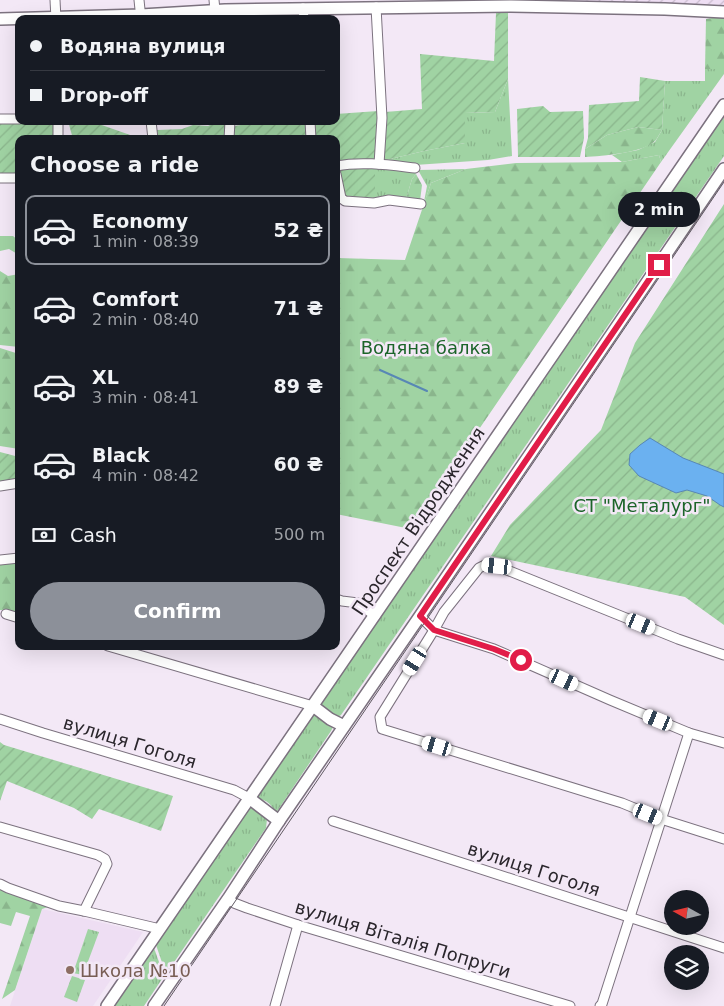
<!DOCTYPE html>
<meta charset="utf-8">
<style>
:root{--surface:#171b24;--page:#20242c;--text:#f1f3f6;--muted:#9ea1a6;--line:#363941;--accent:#8c9099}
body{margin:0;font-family:"DejaVu Sans",sans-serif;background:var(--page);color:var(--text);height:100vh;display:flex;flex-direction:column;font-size:19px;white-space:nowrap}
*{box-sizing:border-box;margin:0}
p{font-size:16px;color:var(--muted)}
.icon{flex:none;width:28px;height:28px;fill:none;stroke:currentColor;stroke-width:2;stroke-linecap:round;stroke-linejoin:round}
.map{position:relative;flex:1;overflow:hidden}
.panel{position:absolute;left:15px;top:135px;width:325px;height:515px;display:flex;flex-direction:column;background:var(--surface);border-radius:10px;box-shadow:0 5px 20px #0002}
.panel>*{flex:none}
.banner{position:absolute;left:15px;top:15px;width:325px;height:110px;border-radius:10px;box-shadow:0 5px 20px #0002;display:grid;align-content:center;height:110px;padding:0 15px;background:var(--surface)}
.needle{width:32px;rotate:278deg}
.fabs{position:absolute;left:664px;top:890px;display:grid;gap:10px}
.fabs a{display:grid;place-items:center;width:45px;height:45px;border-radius:50%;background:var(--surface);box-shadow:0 5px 20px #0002;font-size:25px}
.end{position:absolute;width:22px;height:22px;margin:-11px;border:6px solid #e11d48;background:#fff;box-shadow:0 0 0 2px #fff}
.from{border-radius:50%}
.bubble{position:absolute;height:35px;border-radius:18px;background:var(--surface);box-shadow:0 5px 20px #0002;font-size:16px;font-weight:700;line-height:35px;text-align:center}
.car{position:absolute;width:15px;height:30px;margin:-15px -8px;border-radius:6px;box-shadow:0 0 4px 1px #0007;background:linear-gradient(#fff 24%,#345 0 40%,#fff 0 76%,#345 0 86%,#fff 0)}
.banner b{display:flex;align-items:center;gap:18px;height:48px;font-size:19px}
.banner b+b{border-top:1px solid var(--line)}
.banner i{width:12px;height:12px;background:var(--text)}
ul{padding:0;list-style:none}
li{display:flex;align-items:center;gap:15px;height:70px;margin:0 10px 8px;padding:0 5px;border:2px solid transparent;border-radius:10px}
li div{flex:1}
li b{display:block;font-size:19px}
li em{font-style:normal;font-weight:700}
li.active{border-color:var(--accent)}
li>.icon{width:45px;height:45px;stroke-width:1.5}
h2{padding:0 15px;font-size:22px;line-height:60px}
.pay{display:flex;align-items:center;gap:12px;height:55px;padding:0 15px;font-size:19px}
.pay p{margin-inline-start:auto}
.primary-button{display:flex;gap:10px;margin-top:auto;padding:10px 15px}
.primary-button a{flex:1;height:58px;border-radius:30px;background:var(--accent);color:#fff;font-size:20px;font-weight:700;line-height:58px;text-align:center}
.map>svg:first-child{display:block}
.built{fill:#eedef3}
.industrial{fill:url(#industrial-furrows)}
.grass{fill:url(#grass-tufts)}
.forest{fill:url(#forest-firs)}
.garden{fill:url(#garden-furrows)}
.water{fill:#6bb1f0;stroke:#5887b5}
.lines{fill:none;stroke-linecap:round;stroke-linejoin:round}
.stream{stroke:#5887b5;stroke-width:2}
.street-casing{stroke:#7c727f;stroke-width:11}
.secondary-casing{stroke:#7c727f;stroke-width:14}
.street{stroke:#fff;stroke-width:9}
.secondary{stroke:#fff;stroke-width:11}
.tram{stroke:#5f5961;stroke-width:1}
.route{stroke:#e11d48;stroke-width:6}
.education-dot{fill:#8d6e63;stroke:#f3e8f6;stroke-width:2}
.labels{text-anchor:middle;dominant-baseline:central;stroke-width:5;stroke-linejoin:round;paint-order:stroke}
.park-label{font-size:18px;fill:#1b6429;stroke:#f3e8f6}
.street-label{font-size:18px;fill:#2a262c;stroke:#f3e8f6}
.education-label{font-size:18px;fill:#785e54;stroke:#f3e8f6;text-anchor:start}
</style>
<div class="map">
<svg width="724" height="1006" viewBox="0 0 724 1006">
<defs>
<pattern id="industrial-furrows" width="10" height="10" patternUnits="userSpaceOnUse" patternTransform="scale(1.25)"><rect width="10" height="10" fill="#eedef3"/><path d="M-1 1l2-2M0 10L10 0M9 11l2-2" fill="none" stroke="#ccbed0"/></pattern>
<pattern id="grass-tufts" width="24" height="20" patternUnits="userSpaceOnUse" patternTransform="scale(1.25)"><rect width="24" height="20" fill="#a0d3a3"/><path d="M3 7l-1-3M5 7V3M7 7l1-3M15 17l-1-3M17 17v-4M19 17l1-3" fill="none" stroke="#8ab58c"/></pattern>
<pattern id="forest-firs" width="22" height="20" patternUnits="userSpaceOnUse" patternTransform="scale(1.25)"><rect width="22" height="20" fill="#a0d3a3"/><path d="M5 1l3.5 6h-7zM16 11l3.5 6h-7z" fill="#8ab58c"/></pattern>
<pattern id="garden-furrows" width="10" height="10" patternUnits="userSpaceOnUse" patternTransform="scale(1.25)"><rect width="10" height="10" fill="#a0d3a3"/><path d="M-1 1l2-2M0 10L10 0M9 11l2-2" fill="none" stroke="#8ab58c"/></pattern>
</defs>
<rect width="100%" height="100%" fill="#f3e8f6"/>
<polygon class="built" points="42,909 143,932 93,1006 10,1006"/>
<polygon class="industrial" points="564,0 724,0 724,5 594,1"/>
<g class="grass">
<polygon points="705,69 724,69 724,74 661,162 659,155 622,162 612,155 638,150 655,142 662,130 665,81 705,81"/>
<polygon points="508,79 512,156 488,160 415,165 382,161 424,151 465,143 465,113 495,112"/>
<polygon points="724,110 724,156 341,715 338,717 319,708 320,700"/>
<polygon points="375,167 414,170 416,174 412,179 406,199 375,198"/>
<polygon points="466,169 431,183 423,207 427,186 418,170"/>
<path d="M313 715C321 716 329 719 333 727L331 731 276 813C270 802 267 801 255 797Z"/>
<polygon points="250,808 256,809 267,819 266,828 166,974 156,945 244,812"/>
<polygon points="88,929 99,932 83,975 73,973"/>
<polygon points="154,948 164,976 144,1006 114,1006"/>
<polygon points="72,976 85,980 77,1002 64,997"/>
</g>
<g class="forest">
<polygon points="724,16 724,69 705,69 706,19"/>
<path d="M638 127 662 130C660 133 658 137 656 140 645 153 602 156 585 157V149L607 135Z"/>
<polygon points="659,155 661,162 411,529 336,514 336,204 340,204 337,258 405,260 431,183 466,169 516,163 622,162"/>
<polygon points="416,174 422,185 420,201 406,199 412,179"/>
<polygon points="0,236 13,236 19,241 19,255 9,249 0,251"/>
<polygon points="0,271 8,276 19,274 19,347 0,345"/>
<polygon points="0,348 19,354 19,449 0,446"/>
<polygon points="19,560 19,615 4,610 0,610 0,562"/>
<polygon points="0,886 51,906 42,909 15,990 2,999 30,916 16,912 11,926 0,923"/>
</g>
<g class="garden">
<polygon points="496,13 508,13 508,79 495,112 465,113 465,143 424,151 382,161 385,112 422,109 420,54 494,61"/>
<polygon points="640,77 665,81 662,130 638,127 607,135 585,149 588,138 589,105 639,101"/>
<polygon points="543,106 550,112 583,111 584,138 580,157 518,157 517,109"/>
<polygon points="378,111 379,117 376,161 336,161 336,139 314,139 314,121 336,121 336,114"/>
<polygon points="68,121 95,121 96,123 133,136 133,139 73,139"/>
<polygon points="218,121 226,121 227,139 158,139 157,130 182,129 193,125 208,126"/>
<polygon points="269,121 306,121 308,139 234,139 234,126"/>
<polygon points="0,122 53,122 53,139 19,139 19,175 0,176"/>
<polygon points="375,167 375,198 344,197 338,168"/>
<polygon points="724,204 724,625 685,597 491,556 510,525 601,430 635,343"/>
<polygon points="0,452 19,457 19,479 0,482"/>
<polygon points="0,742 4,745 173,796 161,831 99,809 92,819 74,808 7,781 0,801"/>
</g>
<polygon class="water" points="650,438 683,458 724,474 724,507 720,505 707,496 687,490 676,493 639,476 629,465 630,454 640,445"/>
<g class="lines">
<polyline class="stream" points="380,370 427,391"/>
<defs>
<g id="street">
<polyline points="55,0 56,19"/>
<polyline points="139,0 141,19"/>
<polyline points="214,0 215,10"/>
<polyline points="376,7 382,118 379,164"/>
<polyline points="303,8 304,19"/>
<polyline points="0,119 19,119"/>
<polyline points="58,121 58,139"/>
<polyline points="151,121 153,139"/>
<polyline points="310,121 311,139"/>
<polyline points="229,139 230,121"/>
<path d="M336 166C362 161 389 165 415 168"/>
<polyline points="336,174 341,198 345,201 374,203 389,200 421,204"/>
<polyline points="0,178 19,178"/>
<polyline points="0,486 19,483"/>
<polyline points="0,560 19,558"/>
<polyline points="336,599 342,601 358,603 375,616"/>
<polyline points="6,614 19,618"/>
<polyline points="420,616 434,630 494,649 610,700 689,733 724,743"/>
<polyline points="108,646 313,706"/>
<polyline points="724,655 678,639 497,566 487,564 479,568 444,612 434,630 380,717 382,729 622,803 661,819 724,839"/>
<polyline points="0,719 43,733 234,790 249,798"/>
<polyline points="333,821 724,948"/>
<polyline points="0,827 98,855 105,859 107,864 84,911"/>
<polyline points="0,884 8,888 59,906 84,911 160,929"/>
<polyline points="228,899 234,903 247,908 298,925 570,1006"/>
<polyline points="275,1006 298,925"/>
<polyline points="600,1006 602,1004 689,733"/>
</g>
<g id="secondary">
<polyline points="0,19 141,15 225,10 511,6 665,9 724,12"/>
<polyline points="313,706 330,719 344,726"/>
<polyline points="249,798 279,821"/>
<polyline points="107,1006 724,105"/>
<polyline points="154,1006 228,899 279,821 420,616 724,169"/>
</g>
</defs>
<use href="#street" class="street-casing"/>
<use href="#secondary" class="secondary-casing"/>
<use href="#street" class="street"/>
<use href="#secondary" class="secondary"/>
<polyline class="tram" points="164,1006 724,182"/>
</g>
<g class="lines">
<polyline class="route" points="521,660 494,649 434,630 420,616 659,265"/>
</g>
<circle class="education-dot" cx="70" cy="970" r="5"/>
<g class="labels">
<g class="park-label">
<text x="426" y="347">Водяна балка</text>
<text x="642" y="505">СТ "Металург"</text>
</g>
<g class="street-label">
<text transform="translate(418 521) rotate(-56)">Проспект Відродження</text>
<text transform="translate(130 742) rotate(17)">вулиця Гоголя</text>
<text transform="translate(534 869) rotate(18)">вулиця Гоголя</text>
<text transform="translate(403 939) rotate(17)">вулиця Віталія Попруги</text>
</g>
<g class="education-label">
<text x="80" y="970">Школа №10</text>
</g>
</g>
</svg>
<div class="fabs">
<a><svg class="needle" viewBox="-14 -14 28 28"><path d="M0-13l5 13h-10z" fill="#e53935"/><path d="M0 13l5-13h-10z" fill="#9ea1a6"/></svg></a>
<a><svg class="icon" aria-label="layers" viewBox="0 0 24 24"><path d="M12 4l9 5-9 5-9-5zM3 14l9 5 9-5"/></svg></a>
</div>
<i class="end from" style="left:521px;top:660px"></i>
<i class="end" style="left:659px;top:265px"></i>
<div class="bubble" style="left:618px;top:192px;width:82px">2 min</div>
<i class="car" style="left:497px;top:566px;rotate:276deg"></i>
<i class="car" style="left:641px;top:624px;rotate:112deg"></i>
<i class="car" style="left:415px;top:661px;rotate:212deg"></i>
<i class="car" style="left:564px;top:680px;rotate:115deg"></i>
<i class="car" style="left:658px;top:720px;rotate:292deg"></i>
<i class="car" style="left:437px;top:746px;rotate:287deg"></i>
<i class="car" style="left:648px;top:814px;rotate:112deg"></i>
<div class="banner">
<b><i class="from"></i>Водяна вулиця</b>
<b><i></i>Drop-off</b>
</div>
<section class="panel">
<h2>Choose a ride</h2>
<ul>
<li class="active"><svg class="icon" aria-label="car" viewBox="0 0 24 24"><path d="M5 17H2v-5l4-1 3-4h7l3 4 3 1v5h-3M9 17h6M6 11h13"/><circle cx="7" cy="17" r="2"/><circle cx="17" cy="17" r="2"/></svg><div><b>Economy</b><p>1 min · 08:39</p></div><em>52 ₴</em></li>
<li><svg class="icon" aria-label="car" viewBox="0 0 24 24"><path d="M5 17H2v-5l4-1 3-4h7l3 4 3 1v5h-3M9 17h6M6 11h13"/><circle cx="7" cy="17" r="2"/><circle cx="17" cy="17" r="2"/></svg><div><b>Comfort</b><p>2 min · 08:40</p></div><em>71 ₴</em></li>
<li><svg class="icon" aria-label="car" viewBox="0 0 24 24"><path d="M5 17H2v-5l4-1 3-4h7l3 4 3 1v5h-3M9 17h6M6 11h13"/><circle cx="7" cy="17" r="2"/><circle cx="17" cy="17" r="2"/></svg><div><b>XL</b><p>3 min · 08:41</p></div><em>89 ₴</em></li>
<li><svg class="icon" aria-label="car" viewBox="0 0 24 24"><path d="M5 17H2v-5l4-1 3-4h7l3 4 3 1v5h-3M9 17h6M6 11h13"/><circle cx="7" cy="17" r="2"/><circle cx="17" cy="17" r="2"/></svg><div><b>Black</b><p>4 min · 08:42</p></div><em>60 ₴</em></li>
</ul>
<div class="pay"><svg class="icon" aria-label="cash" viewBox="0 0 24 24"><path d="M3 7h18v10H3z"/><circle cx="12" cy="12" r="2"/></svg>Cash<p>500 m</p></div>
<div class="primary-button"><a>Confirm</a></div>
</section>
</div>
